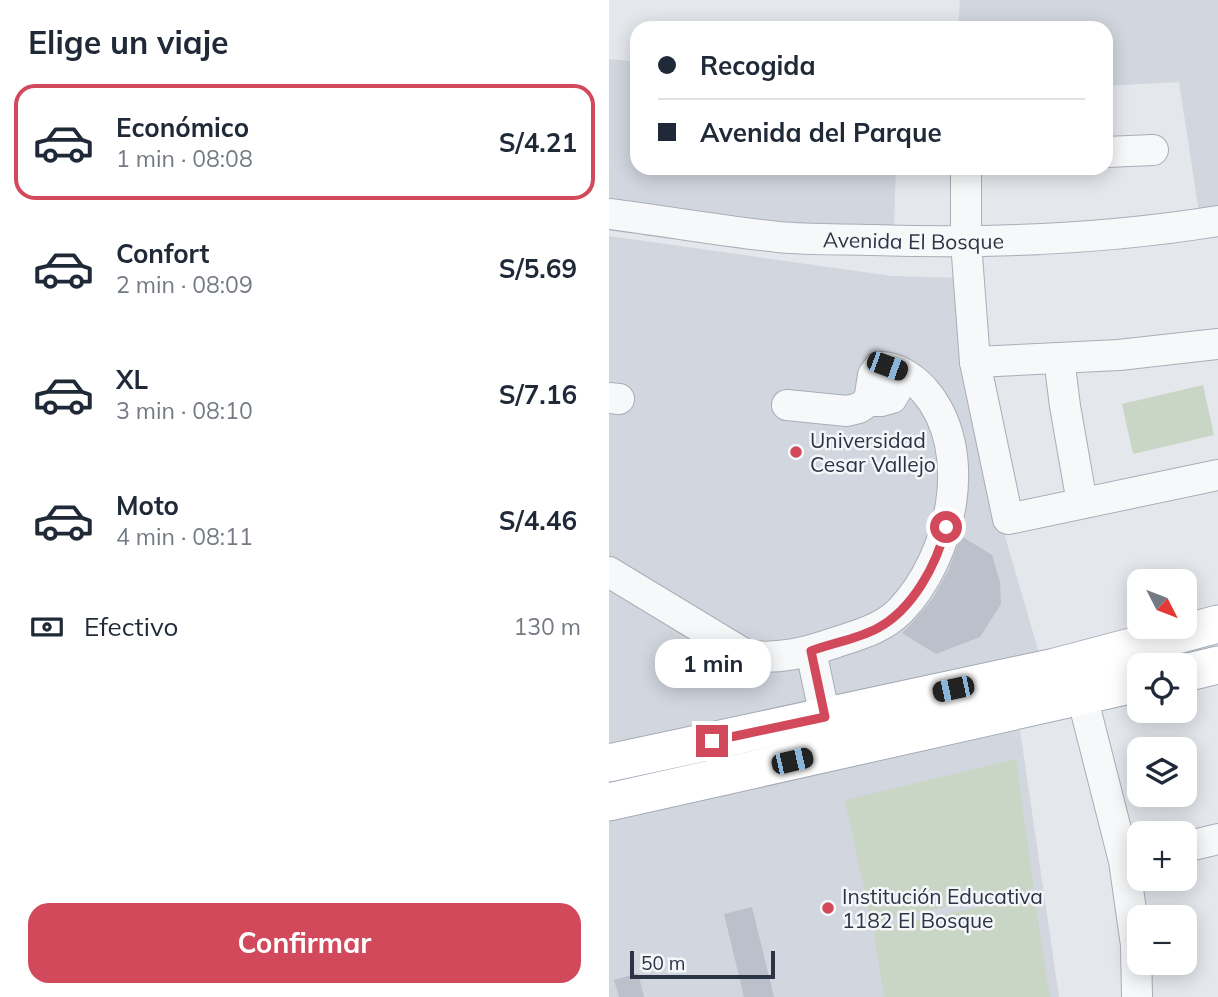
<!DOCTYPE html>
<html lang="es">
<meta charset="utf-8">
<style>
:root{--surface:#fff;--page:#f6f6f7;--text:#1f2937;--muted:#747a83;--line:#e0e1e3;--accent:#d1495b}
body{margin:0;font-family:Mulish,sans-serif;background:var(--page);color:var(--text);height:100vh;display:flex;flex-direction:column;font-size:26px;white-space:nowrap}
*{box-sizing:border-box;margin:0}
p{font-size:23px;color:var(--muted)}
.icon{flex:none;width:38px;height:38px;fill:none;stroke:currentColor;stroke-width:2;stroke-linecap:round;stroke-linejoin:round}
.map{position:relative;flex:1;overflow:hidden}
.sheet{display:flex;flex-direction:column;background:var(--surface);width:609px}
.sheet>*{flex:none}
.top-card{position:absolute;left:21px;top:21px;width:483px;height:154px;border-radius:21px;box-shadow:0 4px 18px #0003;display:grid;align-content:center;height:154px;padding:0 28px;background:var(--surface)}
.needle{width:46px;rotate:132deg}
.fabs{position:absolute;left:518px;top:569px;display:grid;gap:14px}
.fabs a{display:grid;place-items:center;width:70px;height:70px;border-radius:14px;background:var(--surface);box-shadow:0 4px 18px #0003;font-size:35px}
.scale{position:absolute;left:21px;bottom:18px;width:145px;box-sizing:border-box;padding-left:7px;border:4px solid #2b3445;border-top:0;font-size:19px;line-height:24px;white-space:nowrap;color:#2b3445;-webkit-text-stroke:5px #f4f6f9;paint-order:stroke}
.end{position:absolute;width:32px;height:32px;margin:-16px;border:9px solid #d1495b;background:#fff;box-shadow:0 0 0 4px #fff}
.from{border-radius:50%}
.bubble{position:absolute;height:49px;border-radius:21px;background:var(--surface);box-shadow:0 4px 18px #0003;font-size:23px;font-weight:700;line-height:49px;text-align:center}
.car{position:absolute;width:21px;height:42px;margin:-21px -10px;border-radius:9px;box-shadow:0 0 5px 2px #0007;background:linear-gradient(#222 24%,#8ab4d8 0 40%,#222 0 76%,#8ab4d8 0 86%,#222 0)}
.top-card b{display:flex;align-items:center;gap:24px;height:66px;font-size:26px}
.top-card b+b{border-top:2px solid var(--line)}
.top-card i{width:18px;height:18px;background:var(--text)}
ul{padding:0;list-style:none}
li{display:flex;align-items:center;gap:21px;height:116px;margin:0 14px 10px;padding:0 14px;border:4px solid transparent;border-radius:21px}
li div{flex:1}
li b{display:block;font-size:26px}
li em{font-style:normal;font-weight:700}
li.selected{border-color:var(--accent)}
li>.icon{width:63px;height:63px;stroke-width:1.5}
h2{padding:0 28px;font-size:32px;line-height:84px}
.pay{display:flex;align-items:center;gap:18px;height:77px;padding:0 28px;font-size:26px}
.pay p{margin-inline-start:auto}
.cta{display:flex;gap:14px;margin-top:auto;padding:14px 28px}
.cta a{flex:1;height:80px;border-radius:21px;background:var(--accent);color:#fff;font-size:28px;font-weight:700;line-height:80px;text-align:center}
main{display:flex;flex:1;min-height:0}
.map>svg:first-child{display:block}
.built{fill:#d2d6de}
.green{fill:#c9d6c5}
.building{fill:#bbc0ca}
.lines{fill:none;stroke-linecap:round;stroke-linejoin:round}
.minor-casing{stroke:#a9aeb7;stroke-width:32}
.major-casing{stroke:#a3abb8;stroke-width:39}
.path{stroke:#c2c5cb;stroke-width:3.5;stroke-dasharray:5 5;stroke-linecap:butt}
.minor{stroke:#f7f8fa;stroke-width:30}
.major{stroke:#fff;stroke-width:37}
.route{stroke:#d1495b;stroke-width:9}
.poi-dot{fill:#d1495b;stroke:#f4f6f9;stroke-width:2.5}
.labels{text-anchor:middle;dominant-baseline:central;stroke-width:5;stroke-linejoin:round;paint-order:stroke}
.street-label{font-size:21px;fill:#2b3445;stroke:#f4f6f9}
.poi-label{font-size:21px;fill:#2b3445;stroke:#f4f6f9;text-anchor:start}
</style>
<main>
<section class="sheet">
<h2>Elige un viaje</h2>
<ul>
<li class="selected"><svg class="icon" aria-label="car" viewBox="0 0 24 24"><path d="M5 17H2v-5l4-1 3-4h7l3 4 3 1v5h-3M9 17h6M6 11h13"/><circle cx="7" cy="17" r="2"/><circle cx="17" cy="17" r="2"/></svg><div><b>Económico</b><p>1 min · 08:08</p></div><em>S/4.21</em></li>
<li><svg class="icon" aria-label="car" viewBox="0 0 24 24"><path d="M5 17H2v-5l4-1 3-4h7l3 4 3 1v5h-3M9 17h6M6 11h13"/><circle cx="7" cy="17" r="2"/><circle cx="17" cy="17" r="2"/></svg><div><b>Confort</b><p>2 min · 08:09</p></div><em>S/5.69</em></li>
<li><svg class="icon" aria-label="car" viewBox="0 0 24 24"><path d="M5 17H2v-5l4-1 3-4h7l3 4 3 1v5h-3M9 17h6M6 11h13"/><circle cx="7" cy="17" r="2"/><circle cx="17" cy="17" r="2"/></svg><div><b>XL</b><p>3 min · 08:10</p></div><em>S/7.16</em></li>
<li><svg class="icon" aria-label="car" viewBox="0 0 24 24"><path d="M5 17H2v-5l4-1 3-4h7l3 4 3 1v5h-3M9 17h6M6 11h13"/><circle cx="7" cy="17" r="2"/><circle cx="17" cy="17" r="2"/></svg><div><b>Moto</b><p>4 min · 08:11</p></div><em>S/4.46</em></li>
</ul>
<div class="pay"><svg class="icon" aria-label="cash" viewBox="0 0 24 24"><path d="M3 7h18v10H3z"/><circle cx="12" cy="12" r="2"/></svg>Efectivo<p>130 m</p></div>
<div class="cta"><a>Confirmar</a></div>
</section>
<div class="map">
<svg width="609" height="997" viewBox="0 0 609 997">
<rect width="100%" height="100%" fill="#e4e7ec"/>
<g class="built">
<polygon points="351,0 609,0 609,210 590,213 570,82 497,86 497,28 349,28"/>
<polygon points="0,59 28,62 28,168 287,168 285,225 161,226 0,206"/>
<polygon points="0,236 283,276 352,278 393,526 430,653 0,746"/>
<polygon points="411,730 450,997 0,997 0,820"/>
</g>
<g class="green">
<polygon points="594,385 605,435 524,454 513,404"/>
<polygon points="407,759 425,889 262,922 236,800"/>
<polygon points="425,896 441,997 275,997 264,929"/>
</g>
<g class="building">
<polygon points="352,536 383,555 391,582 392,604 371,637 327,654 293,633 304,622 324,598 340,569"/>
<polygon points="143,907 165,997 135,997 115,914"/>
<polygon points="29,973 35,997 10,997 5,980"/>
</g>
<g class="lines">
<defs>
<g id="minor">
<polyline points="497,152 544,150"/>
<polyline points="357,168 357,242 366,362 399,519 609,475"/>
<path id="s1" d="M0 214C56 221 112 231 169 237 200 240 233 239 264 240 379 244 496 239 609 221"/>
<polyline points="450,358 456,406 473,503"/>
<polyline points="366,362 510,355 609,344"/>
<polyline points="0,398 10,399"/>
<polyline points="178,405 238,411 250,408 260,401 272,401 283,398 296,375"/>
<path d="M0 572 137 655C167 660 196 653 225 643 249 635 273 629 291 611 342 558 368 451 315 390 304 378 287 366 270 367L264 375 260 401"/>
<polyline points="202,651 216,717"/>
<polyline points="473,696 515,861 527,945 528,997"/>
<polyline points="576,847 609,839"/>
</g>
<g id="major">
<polyline points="576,673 609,665"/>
<polyline points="0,763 446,667 609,624"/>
<polyline points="0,802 530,683"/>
</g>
</defs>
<use href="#minor" class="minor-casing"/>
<use href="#major" class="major-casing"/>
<polyline class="path" points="114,23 157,28"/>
<use href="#minor" class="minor"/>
<use href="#major" class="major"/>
</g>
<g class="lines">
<path class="route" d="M103 741 216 717 202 651C223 643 249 639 269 628 304 609 328 564 337 527"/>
</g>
<g class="poi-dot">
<circle cx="187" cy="452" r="7"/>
<circle cx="219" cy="908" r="7"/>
</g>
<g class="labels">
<g class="street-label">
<text stroke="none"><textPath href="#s1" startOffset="306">Avenida El Bosque</textPath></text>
</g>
<g class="poi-label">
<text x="201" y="440">Universidad<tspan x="201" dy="24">Cesar Vallejo</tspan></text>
<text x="233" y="896">Institución Educativa<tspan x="233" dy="24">1182 El Bosque</tspan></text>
</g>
</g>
</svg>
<div class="fabs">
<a><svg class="needle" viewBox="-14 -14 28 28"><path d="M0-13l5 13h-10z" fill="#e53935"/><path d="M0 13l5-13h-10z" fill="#747a83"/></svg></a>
<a><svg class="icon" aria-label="locate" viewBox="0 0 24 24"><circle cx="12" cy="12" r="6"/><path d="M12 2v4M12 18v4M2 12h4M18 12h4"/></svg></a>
<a><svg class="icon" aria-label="layers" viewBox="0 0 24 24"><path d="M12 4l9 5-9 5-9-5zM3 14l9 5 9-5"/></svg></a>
<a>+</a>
<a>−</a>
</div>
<div class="scale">50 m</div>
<i class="end from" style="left:337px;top:527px"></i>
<i class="end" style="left:103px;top:741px"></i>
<div class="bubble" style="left:46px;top:639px;width:116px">1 min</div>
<i class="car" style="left:278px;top:366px;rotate:110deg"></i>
<i class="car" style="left:344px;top:689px;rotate:258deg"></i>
<i class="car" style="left:183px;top:761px;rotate:77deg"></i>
<div class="top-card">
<b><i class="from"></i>Recogida</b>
<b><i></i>Avenida del Parque</b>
</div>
</div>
</main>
